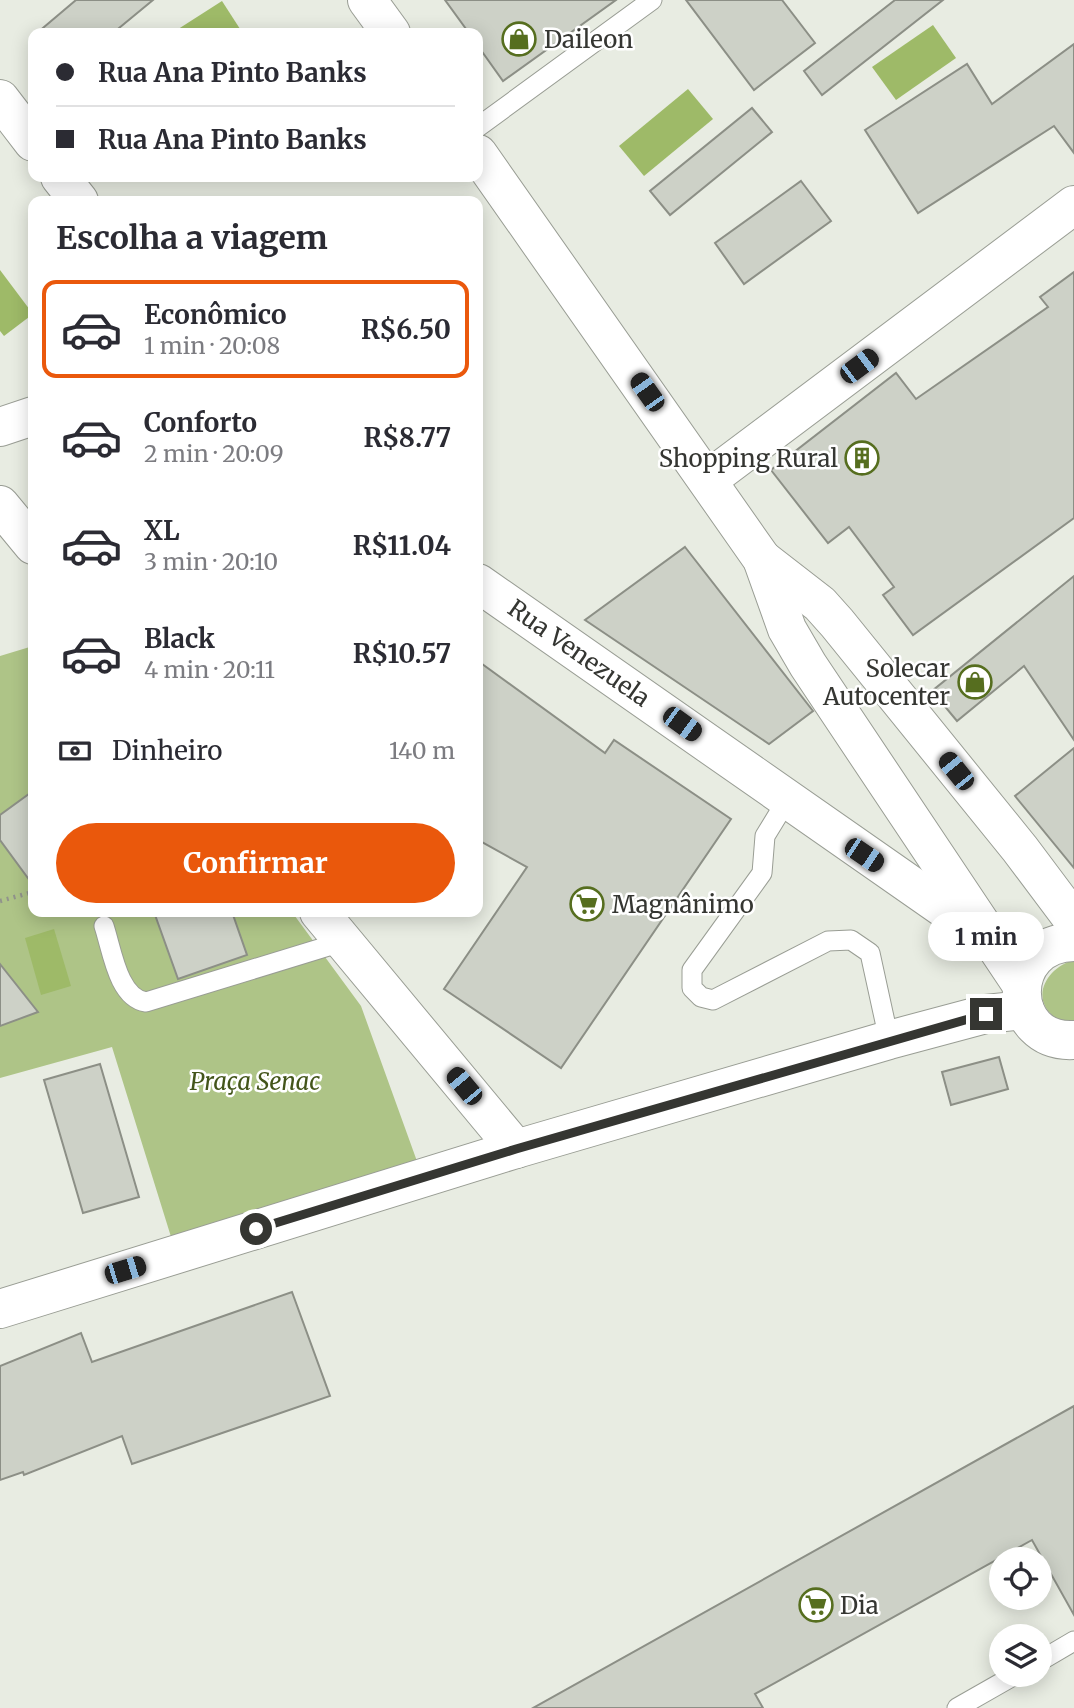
<!DOCTYPE html>
<html lang="pt">
<meta charset="utf-8">
<style>
:root{--surface:#fff;--page:#f2f2f3;--text:#2b2b33;--muted:#7c7c81;--line:#e1e1e2;--accent:#ea580c}
body{margin:0;font-family:Merriweather,serif;background:var(--page);color:var(--text);height:100vh;display:flex;flex-direction:column;font-size:26px;white-space:nowrap}
*{box-sizing:border-box;margin:0}
p{font-size:23px;color:var(--muted)}
.icon{flex:none;width:38px;height:38px;fill:none;stroke:currentColor;stroke-width:2;stroke-linecap:round;stroke-linejoin:round}
.map{position:relative;flex:1;overflow:hidden}
.drawer{position:absolute;left:28px;top:196px;width:455px;height:721px;display:flex;flex-direction:column;background:var(--surface);border-radius:14px;box-shadow:0 4px 18px #0003}
.drawer>*{flex:none}
.guide{position:absolute;left:28px;top:28px;width:455px;height:154px;border-radius:14px;box-shadow:0 4px 18px #0003;display:grid;align-content:center;height:154px;padding:0 28px;background:var(--surface)}
.buttons{position:absolute;left:989px;top:1547px;display:grid;gap:14px}
.buttons a{display:grid;place-items:center;width:63px;height:63px;border-radius:50%;background:var(--surface);box-shadow:0 4px 18px #0003;font-size:35px}
.end{position:absolute;width:32px;height:32px;margin:-16px;border:9px solid #353632;background:#fff;box-shadow:0 0 0 4px #fff}
.from{border-radius:50%}
.bubble{position:absolute;height:49px;border-radius:24px;background:var(--surface);box-shadow:0 4px 18px #0003;font-size:23px;font-weight:700;line-height:49px;text-align:center}
.car{position:absolute;width:21px;height:42px;margin:-21px -10px;border-radius:9px;box-shadow:0 0 5px 2px #0007;background:linear-gradient(#222 24%,#8ab4d8 0 40%,#222 0 76%,#8ab4d8 0 86%,#222 0)}
.guide b{display:flex;align-items:center;gap:24px;height:66px;font-size:26px}
.guide b+b{border-top:2px solid var(--line)}
.guide i{width:18px;height:18px;background:var(--text)}
ul{padding:0;list-style:none}
li{display:flex;align-items:center;gap:21px;height:98px;margin:0 14px 10px;padding:0 14px;border:4px solid transparent;border-radius:14px}
li div{flex:1}
li b{display:block;font-size:26px}
li em{font-style:normal;font-weight:700}
li.on{border-color:var(--accent)}
li>.icon{width:63px;height:63px;stroke-width:1.5}
h2{padding:0 28px;font-size:32px;line-height:84px}
.pay{display:flex;align-items:center;gap:18px;height:77px;padding:0 28px;font-size:26px}
.pay p{margin-inline-start:auto}
.primary-button{display:flex;gap:14px;margin-top:auto;padding:14px 28px}
.primary-button a{flex:1;height:80px;border-radius:42px;background:var(--accent);color:#fff;font-size:28px;font-weight:700;line-height:80px;text-align:center}
.map>svg:first-child{display:block}
.green{fill:#aec487}
.water{fill:#9eba68}
.building{fill:#cdd1c7;stroke:#8c8f86;stroke-width:2}
.lines{fill:none;stroke-linecap:round;stroke-linejoin:round}
.lane-casing{stroke:#999d94;stroke-width:21}
.street-casing{stroke:#999d94;stroke-width:40}
.path{stroke:#91938c;stroke-width:4.5;stroke-dasharray:2 5;stroke-linecap:butt}
.lane{stroke:#fff;stroke-width:19}
.street{stroke:#fff;stroke-width:38}
.route{stroke:#353632;stroke-width:9}
.labels{text-anchor:middle;dominant-baseline:central;stroke-width:5;stroke-linejoin:round;paint-order:stroke}
.poi-label{font-size:24px;fill:#353632;stroke:#fff;text-anchor:start}
.street-label{font-size:24px;fill:#353632;stroke:#fff}
.park-label{font-size:24px;font-style:italic;fill:#43551a;stroke:#fff}
</style>
<div class="map">
<svg width="1074" height="1708" viewBox="0 0 1074 1708">
<rect width="100%" height="100%" fill="#e8ece2"/>
<g class="green">
<polygon points="33,646 33,912 292,912 361,1006 418,1164 172,1240 112,1047 0,1078 0,656"/>
<path d="M1074 960V1025C1067 1023 1058 1021 1053 1016 1029 995 1050 966 1074 960Z"/>
</g>
<g class="water">
<polygon points="222,1 242,32 172,33"/>
<polygon points="933,25 956,58 896,100 872,67"/>
<polygon points="688,89 713,119 644,176 619,146"/>
<polygon points="0,270 33,314 4,336 0,331"/>
<polygon points="54,929 71,986 41,995 25,938"/>
</g>
<g class="building">
<polygon points="76,0 153,0 113,33 37,33"/>
<polygon points="445,0 616,0 503,81 478,46 478,33 469,33"/>
<polygon points="686,0 782,0 815,43 754,90"/>
<polygon points="895,0 943,0 822,95 804,71"/>
<polygon points="1074,44 1074,153 1054,126 918,213 865,130 967,64 992,104"/>
<polygon points="752,108 772,132 670,215 650,191"/>
<polygon points="801,181 831,221 744,284 715,243"/>
<polygon points="1074,272 1074,518 913,635 883,595 894,587 849,527 828,543 771,470 896,373 916,399 1048,307 1040,297"/>
<polygon points="685,547 813,711 769,744 585,620"/>
<polygon points="1074,576 1074,740 1024,666 957,721 932,691"/>
<polygon points="478,661 605,753 614,740 731,819 561,1068 444,989 527,867 478,840"/>
<polygon points="1074,748 1074,868 1015,796"/>
<polygon points="33,791 33,885 0,840 0,815"/>
<polygon points="154,912 232,912 247,955 178,979"/>
<polygon points="0,964 38,1012 0,1026"/>
<polygon points="999,1057 1008,1089 951,1105 942,1072"/>
<polygon points="100,1064 139,1197 83,1213 44,1080"/>
<polygon points="292,1292 330,1396 132,1464 122,1436 24,1475 23,1472 0,1480 0,1366 81,1333 92,1362"/>
<polygon points="1074,1406 1074,1615 1032,1540 755,1694 763,1708 533,1708"/>
</g>
<g class="lines">
<defs>
<g id="lane">
<polyline points="478,127 652,0"/>
<polyline points="787,800 765,836 762,873 692,970 692,988 701,997 713,1000 828,941 851,940 870,953 889,1040"/>
<path d="M104 926C112 950 118 998 146 1002L345 941"/>
<polyline points="1040,1661 1074,1641"/>
<polyline points="957,1708 1015,1675"/>
</g>
<g id="street">
<polyline points="367,0 391,33"/>
<polyline points="0,99 33,142"/>
<polyline points="478,154 762,559 787,629 808,665 1021,984"/>
<polyline points="60,177 79,201"/>
<polyline points="0,427 33,416"/>
<polyline points="709,479 1074,205"/>
<polyline points="0,505 33,545"/>
<polyline points="762,559 820,604 837,623 1020,849 1074,921"/>
<polyline points="478,583 975,930"/>
<polyline points="319,912 516,1149"/>
<path d="M1074 942C1003 943 1006 1044 1074 1040"/>
<polyline points="0,1309 516,1149 889,1040 986,1014 1025,1010"/>
</g>
</defs>
<use href="#lane" class="lane-casing"/>
<use href="#street" class="street-casing"/>
<polyline class="path" points="0,901 33,892"/>
<use href="#lane" class="lane"/>
<use href="#street" class="street"/>
</g>
<g class="lines">
<polyline class="route" points="256,1229 516,1149 986,1014"/>
</g>
<defs>
<symbol id="shop-ring" viewBox="-11 -11 22 22"><circle r="9.5" fill="#fff" stroke="#566e1f" stroke-width="1.5"/><path d="M-5-2.5h2.3a2.7 3.5 0 0 1 5.4 0H5L5.5 6h-11ZM-1.5-2.5h3a1.5 2.3 0 0 0-3 0Z" fill="#566e1f"/></symbol>
<symbol id="building-ring" viewBox="-11 -11 22 22"><circle r="9.5" fill="#fff" stroke="#566e1f" stroke-width="1.5"/><path d="M-4-6H4V6H1V3H-1V6H-4ZM-2.5-4.3h1.7v1.8h-1.7ZM.8-4.3h1.7v1.8H.8ZM-2.5-1h1.7V.8h-1.7ZM.8-1h1.7V.8H.8Z" fill="#566e1f"/></symbol>
<symbol id="supermarket-ring" viewBox="-11 -11 22 22"><circle r="9.5" fill="#fff" stroke="#566e1f" stroke-width="1.5"/><path d="M-6-5.5h2.5l.6 2H6L4.5 2H-2.5L-4.4-4H-6ZM-1.5 3.2a1.3 1.3 0 1 0 .1 0ZM3 3.2a1.3 1.3 0 1 0 .1 0Z" fill="#566e1f"/></symbol>
</defs>
<g fill-rule="evenodd">
<use href="#shop-ring" x="500" y="20" width="38" height="38"/>
<use href="#building-ring" x="843" y="439" width="38" height="38"/>
<use href="#shop-ring" x="956" y="663" width="38" height="38"/>
<use href="#supermarket-ring" x="568" y="885" width="38" height="38"/>
<use href="#supermarket-ring" x="797" y="1586" width="38" height="38"/>
</g>
<g class="labels">
<g class="poi-label">
<text x="544" y="39">Daileon</text>
<text x="838" y="458" text-anchor="end">Shopping Rural</text>
<text x="950" y="668" text-anchor="end">Solecar<tspan x="950" dy="28">Autocenter</tspan></text>
<text x="612" y="904">Magnânimo</text>
<text x="840" y="1605">Dia</text>
</g>
<g class="street-label">
<text transform="translate(579 653) rotate(35)">Rua Venezuela</text>
</g>
<g class="park-label">
<text x="255" y="1081">Praça Senac</text>
</g>
</g>
</svg>
<div class="buttons">
<a><svg class="icon" aria-label="locate" viewBox="0 0 24 24"><circle cx="12" cy="12" r="6"/><path d="M12 2v4M12 18v4M2 12h4M18 12h4"/></svg></a>
<a><svg class="icon" aria-label="layers" viewBox="0 0 24 24"><path d="M12 4l9 5-9 5-9-5zM3 14l9 5 9-5"/></svg></a>
</div>
<i class="end from" style="left:256px;top:1229px"></i>
<i class="end" style="left:986px;top:1014px"></i>
<div class="bubble" style="left:928px;top:912px;width:116px">1 min</div>
<i class="car" style="left:859px;top:366px;rotate:53deg"></i>
<i class="car" style="left:647px;top:392px;rotate:325deg"></i>
<i class="car" style="left:682px;top:724px;rotate:126deg"></i>
<i class="car" style="left:956px;top:771px;rotate:321deg"></i>
<i class="car" style="left:864px;top:855px;rotate:124deg"></i>
<i class="car" style="left:464px;top:1086px;rotate:320deg"></i>
<i class="car" style="left:125px;top:1270px;rotate:73deg"></i>
<div class="guide">
<b><i class="from"></i>Rua Ana Pinto Banks</b>
<b><i></i>Rua Ana Pinto Banks</b>
</div>
<section class="drawer">
<h2>Escolha a viagem</h2>
<ul>
<li class="on"><svg class="icon" aria-label="car" viewBox="0 0 24 24"><path d="M5 17H2v-5l4-1 3-4h7l3 4 3 1v5h-3M9 17h6M6 11h13"/><circle cx="7" cy="17" r="2"/><circle cx="17" cy="17" r="2"/></svg><div><b>Econômico</b><p>1 min · 20:08</p></div><em>R$6.50</em></li>
<li><svg class="icon" aria-label="car" viewBox="0 0 24 24"><path d="M5 17H2v-5l4-1 3-4h7l3 4 3 1v5h-3M9 17h6M6 11h13"/><circle cx="7" cy="17" r="2"/><circle cx="17" cy="17" r="2"/></svg><div><b>Conforto</b><p>2 min · 20:09</p></div><em>R$8.77</em></li>
<li><svg class="icon" aria-label="car" viewBox="0 0 24 24"><path d="M5 17H2v-5l4-1 3-4h7l3 4 3 1v5h-3M9 17h6M6 11h13"/><circle cx="7" cy="17" r="2"/><circle cx="17" cy="17" r="2"/></svg><div><b>XL</b><p>3 min · 20:10</p></div><em>R$11.04</em></li>
<li><svg class="icon" aria-label="car" viewBox="0 0 24 24"><path d="M5 17H2v-5l4-1 3-4h7l3 4 3 1v5h-3M9 17h6M6 11h13"/><circle cx="7" cy="17" r="2"/><circle cx="17" cy="17" r="2"/></svg><div><b>Black</b><p>4 min · 20:11</p></div><em>R$10.57</em></li>
</ul>
<div class="pay"><svg class="icon" aria-label="cash" viewBox="0 0 24 24"><path d="M3 7h18v10H3z"/><circle cx="12" cy="12" r="2"/></svg>Dinheiro<p>140 m</p></div>
<div class="primary-button"><a>Confirmar</a></div>
</section>
</div>
